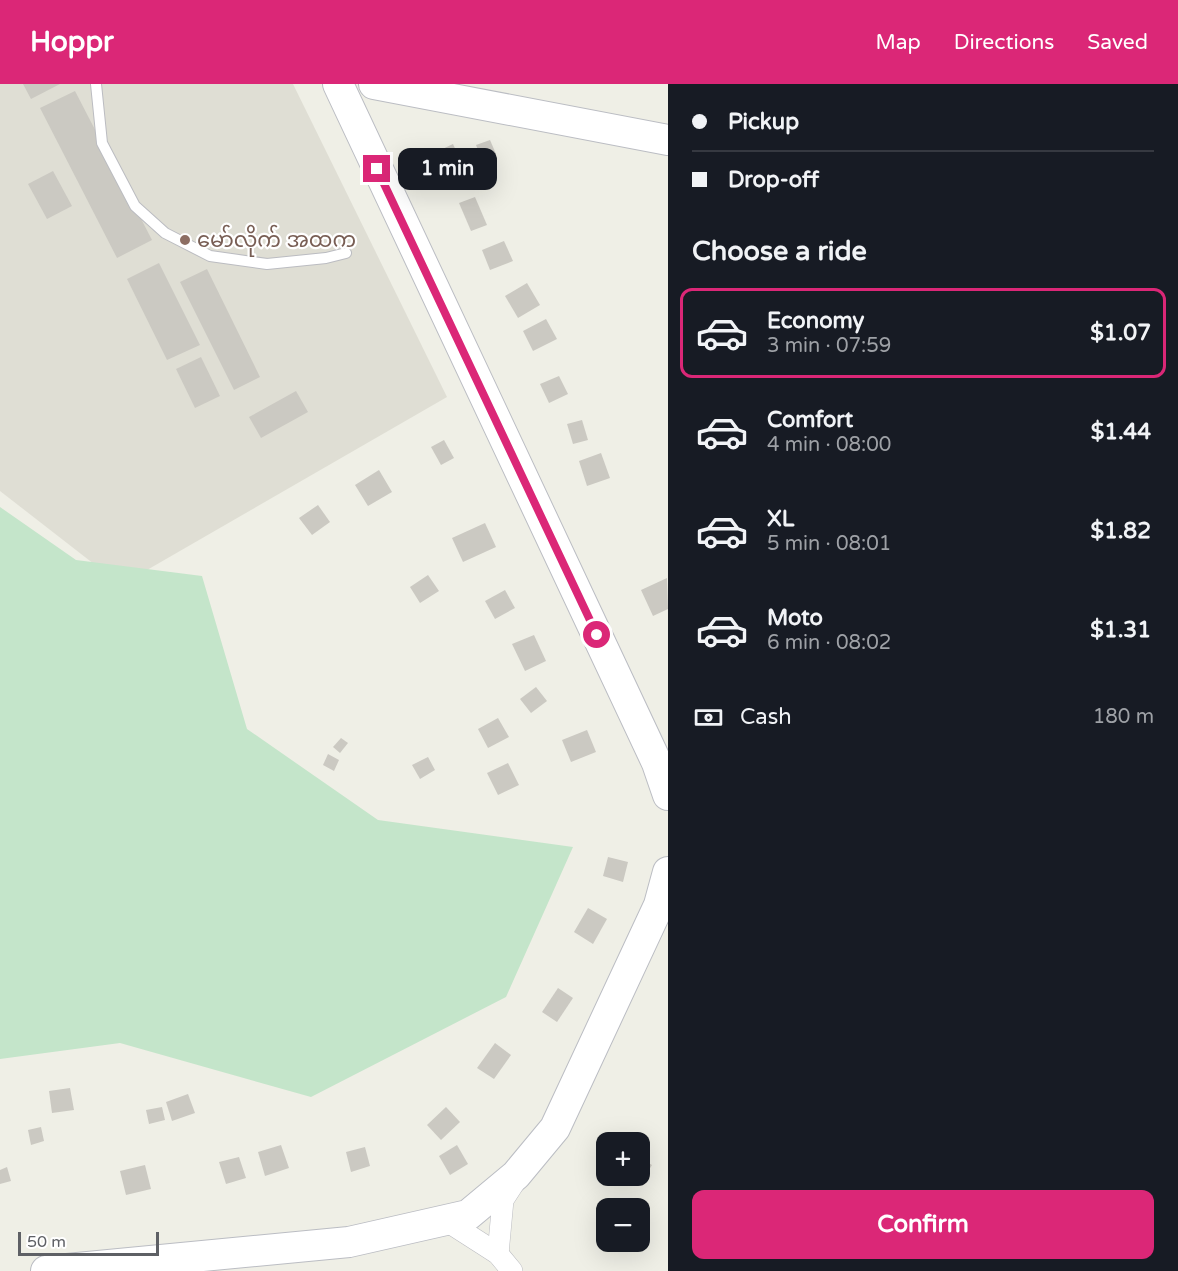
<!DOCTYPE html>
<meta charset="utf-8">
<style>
:root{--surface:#171b24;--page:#20242c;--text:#f1f3f6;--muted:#9ea1a6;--line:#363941;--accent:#db2777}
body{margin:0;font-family:"Varela Round","Noto Sans Myanmar",sans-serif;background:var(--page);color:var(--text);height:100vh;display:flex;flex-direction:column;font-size:22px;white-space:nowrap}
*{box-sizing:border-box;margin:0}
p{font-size:20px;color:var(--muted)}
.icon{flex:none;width:33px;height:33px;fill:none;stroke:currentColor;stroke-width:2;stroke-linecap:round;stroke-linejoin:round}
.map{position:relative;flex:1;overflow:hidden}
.panel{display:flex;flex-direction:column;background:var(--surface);width:510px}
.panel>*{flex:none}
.top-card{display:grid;align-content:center;height:132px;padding:0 24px;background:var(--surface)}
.controls{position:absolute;left:596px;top:1048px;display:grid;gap:12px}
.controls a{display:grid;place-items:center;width:54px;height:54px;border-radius:12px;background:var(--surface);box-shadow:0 6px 24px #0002;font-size:30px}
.scale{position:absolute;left:18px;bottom:15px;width:141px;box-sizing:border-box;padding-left:6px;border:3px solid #5e6065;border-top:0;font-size:16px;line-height:21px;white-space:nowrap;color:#5e6065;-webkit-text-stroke:4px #fff;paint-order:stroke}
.end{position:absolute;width:27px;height:27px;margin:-14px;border:8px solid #db2777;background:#fff;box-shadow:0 0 0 3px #fff}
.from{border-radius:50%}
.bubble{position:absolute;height:42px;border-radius:12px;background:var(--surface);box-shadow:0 6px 24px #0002;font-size:20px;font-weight:800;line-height:42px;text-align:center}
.top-card b{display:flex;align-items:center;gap:21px;height:57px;font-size:22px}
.top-card b+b{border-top:2px solid var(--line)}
.top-card i{width:15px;height:15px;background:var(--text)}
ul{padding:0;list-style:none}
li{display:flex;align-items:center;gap:18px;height:90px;margin:0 12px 9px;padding:0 12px;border:3px solid transparent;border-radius:12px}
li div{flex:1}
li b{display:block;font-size:22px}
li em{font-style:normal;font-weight:800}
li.selected{border-color:var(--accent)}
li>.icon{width:54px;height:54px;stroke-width:1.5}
h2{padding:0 24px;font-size:27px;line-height:72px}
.pay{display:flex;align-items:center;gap:15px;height:66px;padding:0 24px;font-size:22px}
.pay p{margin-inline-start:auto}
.primary-button{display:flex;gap:12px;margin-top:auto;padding:12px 24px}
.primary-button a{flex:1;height:69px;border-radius:12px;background:var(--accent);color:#fff;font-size:24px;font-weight:800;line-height:69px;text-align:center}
header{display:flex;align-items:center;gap:36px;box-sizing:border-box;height:84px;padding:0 30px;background:var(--accent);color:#fff}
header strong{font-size:28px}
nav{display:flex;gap:33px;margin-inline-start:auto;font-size:21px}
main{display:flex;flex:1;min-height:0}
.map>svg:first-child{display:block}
.education{fill:#dfded4}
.green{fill:#c4e5ca}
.building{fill:#cbc9c2}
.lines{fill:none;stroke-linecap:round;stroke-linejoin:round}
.lane-casing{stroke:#bbbcc1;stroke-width:12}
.street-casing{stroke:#bbbcc1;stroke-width:22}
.secondary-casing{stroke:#bbbdc3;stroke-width:32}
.lane{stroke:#fff;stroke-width:10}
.street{stroke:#fff;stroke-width:21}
.secondary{stroke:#fff;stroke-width:30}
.route{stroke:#db2777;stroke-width:8}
.education-dot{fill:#8d6e63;stroke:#fff;stroke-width:2}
.labels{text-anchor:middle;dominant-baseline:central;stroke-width:4.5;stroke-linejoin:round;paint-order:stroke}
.education-label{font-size:21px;fill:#785e54;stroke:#fff;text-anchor:start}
</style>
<header>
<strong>Hoppr</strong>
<nav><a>Map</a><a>Directions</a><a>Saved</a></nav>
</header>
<main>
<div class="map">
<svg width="668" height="1187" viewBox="0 0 668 1187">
<rect width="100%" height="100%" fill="#efefe6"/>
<polygon class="education" points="0,0 293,0 447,313 121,501 0,407"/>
<polygon class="green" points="0,423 76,476 202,492 247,645 378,736 573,763 506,913 311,1013 120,959 0,975"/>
<g class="building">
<polygon points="23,0 60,0 31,15"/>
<polygon points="75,7 152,156 117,174 40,24"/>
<polygon points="490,56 496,70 482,76 476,61"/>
<polygon points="453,60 466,89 445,98 432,70"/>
<polygon points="53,87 72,122 47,135 28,100"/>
<polygon points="475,113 487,141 471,147 459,119"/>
<polygon points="504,157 513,177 490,186 482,166"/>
<polygon points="159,179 200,261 167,276 127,195"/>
<polygon points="207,185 260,293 234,306 180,198"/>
<polygon points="527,199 540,221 518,234 505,212"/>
<polygon points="546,235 557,255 533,267 523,247"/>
<polygon points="201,273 220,312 195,324 176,285"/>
<polygon points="559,292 568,310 549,319 540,300"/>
<polygon points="296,307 308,328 261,354 249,333"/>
<polygon points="582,336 588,356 573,360 567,340"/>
<polygon points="444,356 454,374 441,381 431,363"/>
<polygon points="601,369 610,394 587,402 579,377"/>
<polygon points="379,386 392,408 368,422 355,401"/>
<polygon points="318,421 330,438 312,451 299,434"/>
<polygon points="485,439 496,463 463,478 452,454"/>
<polygon points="428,491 439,507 420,519 410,503"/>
<polygon points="667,494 668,525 653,532 641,506"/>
<polygon points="505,506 515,524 495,535 485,517"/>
<polygon points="534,551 546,577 525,587 512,560"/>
<polygon points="536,603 547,617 531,629 520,615"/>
<polygon points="498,634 509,653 488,664 478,645"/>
<polygon points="587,646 596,668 571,678 562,656"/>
<polygon points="341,654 348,659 340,669 333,663"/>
<polygon points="328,670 339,676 334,687 323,681"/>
<polygon points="428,673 435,686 420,695 412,681"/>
<polygon points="508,679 519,701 498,711 487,689"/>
<polygon points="608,773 628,778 623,798 603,792"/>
<polygon points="588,824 607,835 593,860 574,848"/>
<polygon points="558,904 573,914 557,938 542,928"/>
<polygon points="495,959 511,971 494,995 477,984"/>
<polygon points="70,1004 74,1026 52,1029 49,1007"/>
<polygon points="188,1010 195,1029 172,1037 166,1018"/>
<polygon points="162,1023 165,1036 149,1040 146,1026"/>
<polygon points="446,1023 460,1038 441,1056 427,1041"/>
<polygon points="41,1043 44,1057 31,1061 28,1046"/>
<polygon points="281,1061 289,1084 265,1092 258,1068"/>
<polygon points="457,1061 468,1080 450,1091 439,1072"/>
<polygon points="365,1063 370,1082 351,1088 346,1068"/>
<polygon points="239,1073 246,1094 226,1100 219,1078"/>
<polygon points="639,1073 652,1081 639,1102 624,1092 639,1092"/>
<polygon points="145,1081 151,1105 126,1111 120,1087"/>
<polygon points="7,1083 11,1097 0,1100 0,1086"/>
</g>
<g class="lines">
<defs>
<polyline id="lane" points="96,0 102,59 135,122 165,149 210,172 267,180 326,174 346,169"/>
<g id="street">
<polyline points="445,1136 498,1170 512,1187"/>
<polyline points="498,1170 503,1116 514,1099"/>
</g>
<g id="secondary">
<polyline points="338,0 657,679 668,711"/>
<polyline points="374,0 668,56"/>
<polyline points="46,1187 349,1158 468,1131 516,1091 555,1044 659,821 668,788"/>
</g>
</defs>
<use href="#lane" class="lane-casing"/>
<use href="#street" class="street-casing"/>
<use href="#secondary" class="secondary-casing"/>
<use href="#lane" class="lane"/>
<use href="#street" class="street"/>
<use href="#secondary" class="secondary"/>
</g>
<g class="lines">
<polyline class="route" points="377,85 597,551"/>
</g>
<circle class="education-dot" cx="185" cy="156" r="6"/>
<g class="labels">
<g class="education-label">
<text x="197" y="156">မော်လိုက် အထက</text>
</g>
</g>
</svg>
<div class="controls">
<a>+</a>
<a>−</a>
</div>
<div class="scale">50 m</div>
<i class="end from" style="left:597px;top:551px"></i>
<i class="end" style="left:377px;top:85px"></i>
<div class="bubble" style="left:398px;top:64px;width:99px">1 min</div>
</div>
<section class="panel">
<div class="top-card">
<b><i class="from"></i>Pickup</b>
<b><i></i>Drop-off</b>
</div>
<h2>Choose a ride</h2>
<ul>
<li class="selected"><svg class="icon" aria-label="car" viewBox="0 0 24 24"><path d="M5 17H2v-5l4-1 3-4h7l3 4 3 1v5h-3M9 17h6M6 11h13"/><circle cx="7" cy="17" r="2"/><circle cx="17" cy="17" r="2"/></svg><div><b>Economy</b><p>3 min · 07:59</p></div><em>$1.07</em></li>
<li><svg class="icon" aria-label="car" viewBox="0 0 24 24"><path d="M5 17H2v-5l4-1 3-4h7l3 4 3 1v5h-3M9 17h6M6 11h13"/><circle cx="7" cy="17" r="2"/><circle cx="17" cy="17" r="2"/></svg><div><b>Comfort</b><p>4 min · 08:00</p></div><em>$1.44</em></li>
<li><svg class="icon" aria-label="car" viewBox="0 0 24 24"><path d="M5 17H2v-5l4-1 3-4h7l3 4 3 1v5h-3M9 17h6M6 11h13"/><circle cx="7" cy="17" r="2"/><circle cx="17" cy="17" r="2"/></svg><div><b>XL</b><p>5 min · 08:01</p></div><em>$1.82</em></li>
<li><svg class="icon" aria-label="car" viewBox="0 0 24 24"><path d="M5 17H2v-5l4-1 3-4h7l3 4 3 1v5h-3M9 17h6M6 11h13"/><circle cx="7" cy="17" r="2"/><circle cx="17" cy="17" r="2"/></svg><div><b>Moto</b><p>6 min · 08:02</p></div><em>$1.31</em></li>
</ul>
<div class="pay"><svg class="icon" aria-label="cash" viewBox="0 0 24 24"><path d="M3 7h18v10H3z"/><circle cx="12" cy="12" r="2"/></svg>Cash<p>180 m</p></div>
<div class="primary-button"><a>Confirm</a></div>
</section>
</main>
